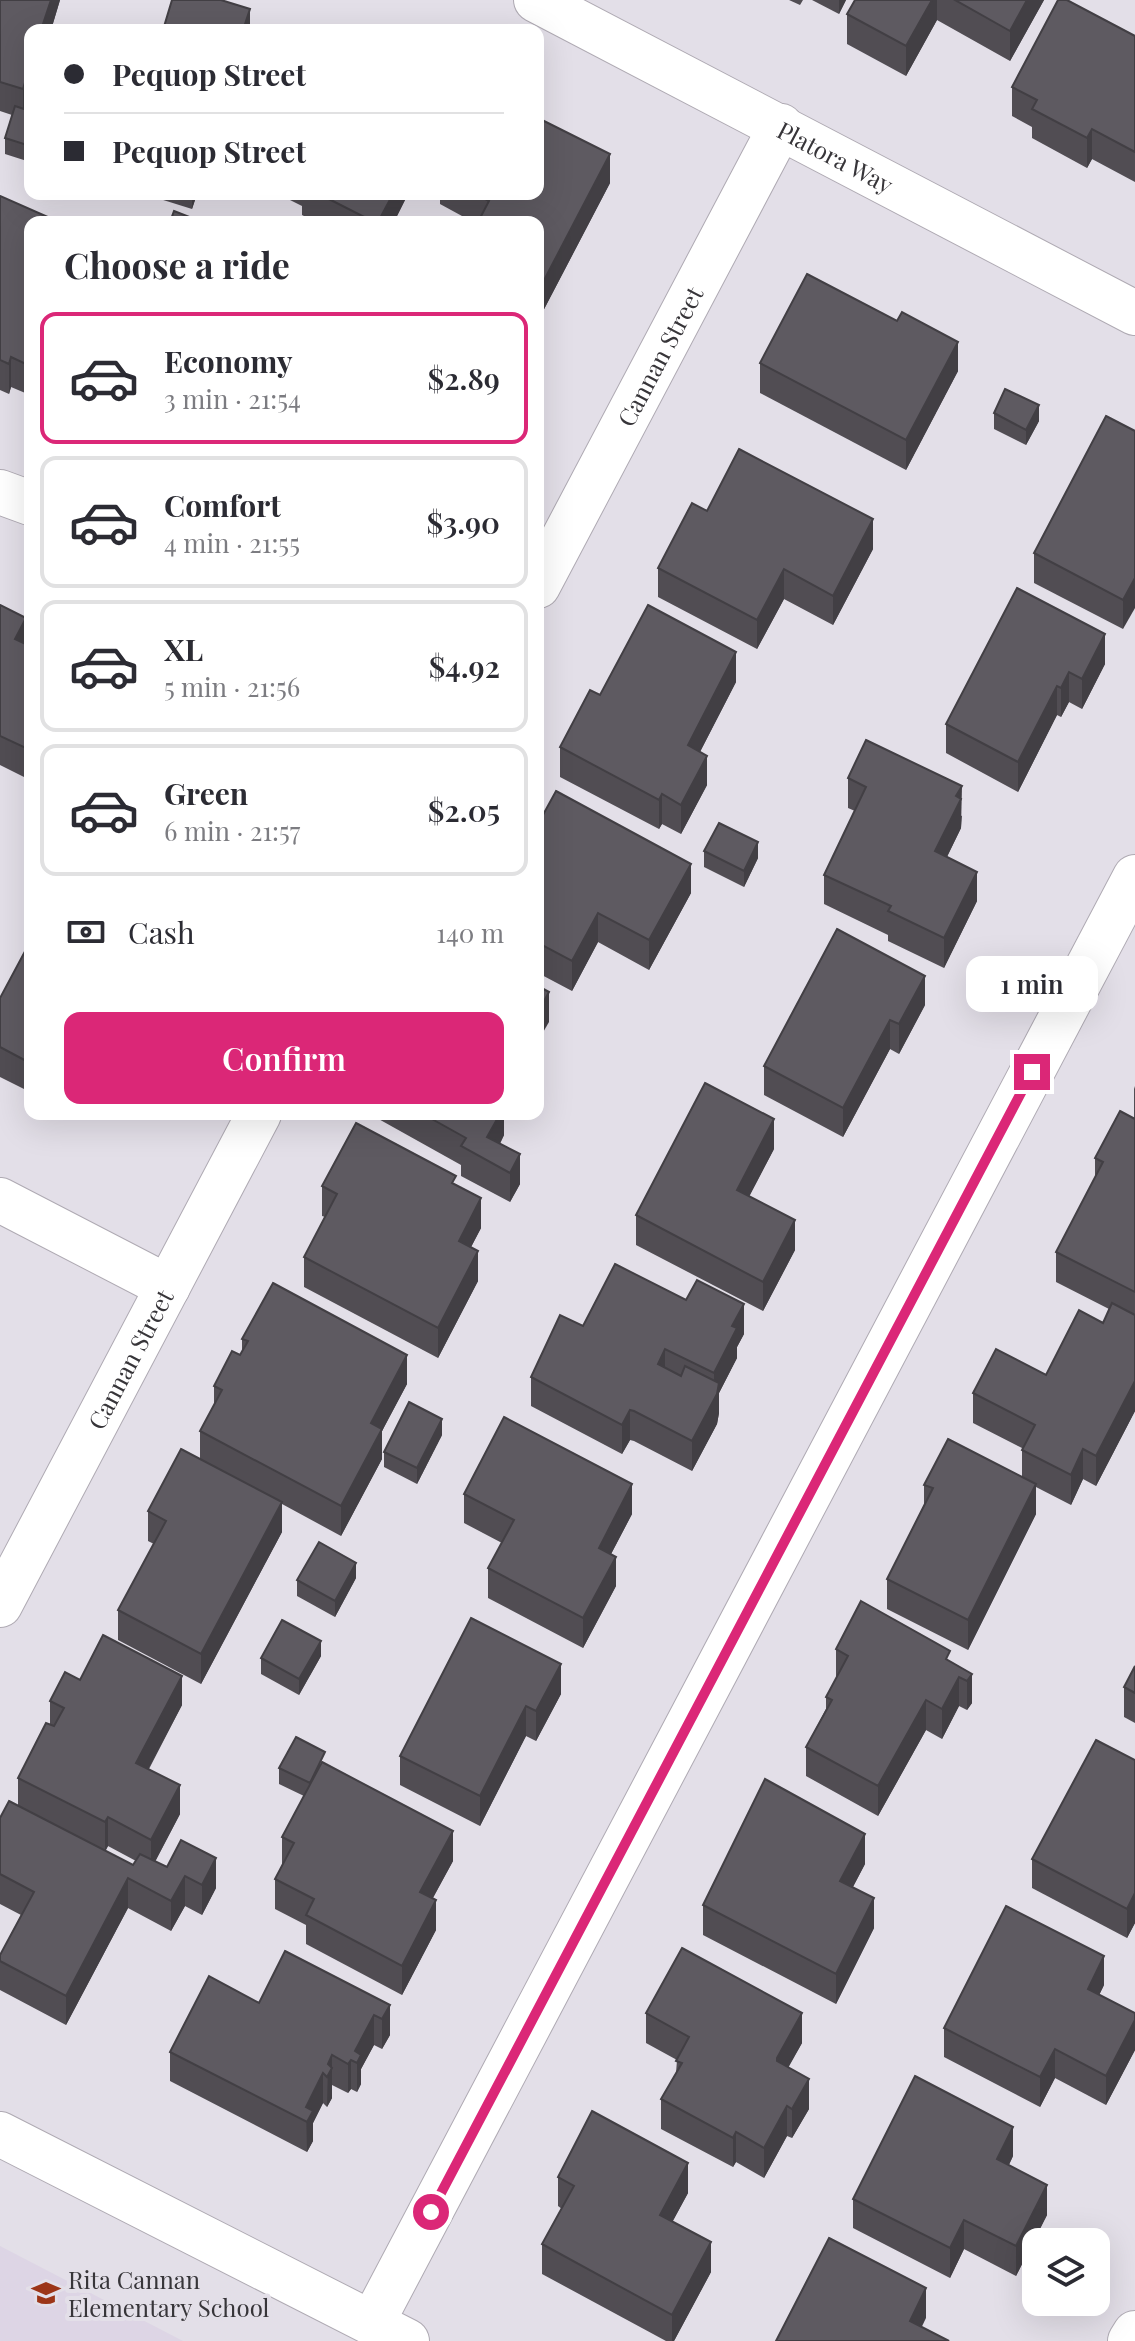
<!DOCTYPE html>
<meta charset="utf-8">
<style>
:root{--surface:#fff;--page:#f7f7f7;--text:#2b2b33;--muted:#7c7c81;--line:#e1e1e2;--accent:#db2777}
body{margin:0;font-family:"Playfair Display",serif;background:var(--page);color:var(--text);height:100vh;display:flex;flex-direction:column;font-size:30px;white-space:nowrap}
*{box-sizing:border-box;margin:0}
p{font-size:26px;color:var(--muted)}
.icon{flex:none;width:44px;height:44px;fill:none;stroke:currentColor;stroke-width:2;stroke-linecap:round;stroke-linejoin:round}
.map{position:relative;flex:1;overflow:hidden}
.sheet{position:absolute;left:24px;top:216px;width:520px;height:904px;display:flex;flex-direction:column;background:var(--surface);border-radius:16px;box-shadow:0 8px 32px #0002}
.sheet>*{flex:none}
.hud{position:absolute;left:24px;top:24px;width:520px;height:176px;border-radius:16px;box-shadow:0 8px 32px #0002;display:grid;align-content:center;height:176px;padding:0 40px;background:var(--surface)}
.controls{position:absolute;left:1022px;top:2228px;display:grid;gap:16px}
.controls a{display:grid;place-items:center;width:88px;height:88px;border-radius:16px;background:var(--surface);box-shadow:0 8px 32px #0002;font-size:40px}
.end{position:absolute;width:36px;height:36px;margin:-18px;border:10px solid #db2777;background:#fff;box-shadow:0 0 0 4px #fff}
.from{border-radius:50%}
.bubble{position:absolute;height:56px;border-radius:16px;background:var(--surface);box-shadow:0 8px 32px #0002;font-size:26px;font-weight:600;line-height:56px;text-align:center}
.hud b{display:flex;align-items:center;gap:28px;height:76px;font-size:30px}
.hud b+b{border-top:2px solid var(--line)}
.hud i{width:20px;height:20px;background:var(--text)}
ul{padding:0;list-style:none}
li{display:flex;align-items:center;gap:24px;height:132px;margin:0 16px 12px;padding:0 24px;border:4px solid var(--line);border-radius:16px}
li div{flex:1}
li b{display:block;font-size:30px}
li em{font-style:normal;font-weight:600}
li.active{border-color:var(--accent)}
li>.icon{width:72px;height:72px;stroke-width:1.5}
h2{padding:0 40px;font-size:36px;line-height:96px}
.pay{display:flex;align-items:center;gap:20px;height:88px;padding:0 40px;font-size:30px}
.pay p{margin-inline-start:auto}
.cta{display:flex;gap:16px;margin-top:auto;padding:16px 40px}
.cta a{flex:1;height:92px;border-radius:16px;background:var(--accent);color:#fff;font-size:32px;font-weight:600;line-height:92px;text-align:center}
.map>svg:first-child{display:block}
.built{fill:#ddd5e5}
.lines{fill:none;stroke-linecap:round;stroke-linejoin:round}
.minor-casing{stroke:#afaab3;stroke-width:46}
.minor{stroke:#fff;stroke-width:44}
.wall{fill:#514d53;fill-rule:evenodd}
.shaded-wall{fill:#423f44}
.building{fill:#5e5a61;stroke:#423f44;stroke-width:2}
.route{stroke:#db2777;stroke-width:10}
.labels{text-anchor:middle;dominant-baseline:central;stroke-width:8;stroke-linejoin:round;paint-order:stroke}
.street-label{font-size:24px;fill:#373539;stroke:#e3dfe8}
.poi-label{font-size:24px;fill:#373539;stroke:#e3dfe8;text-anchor:start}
</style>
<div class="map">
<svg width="1135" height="2341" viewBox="0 0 1135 2341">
<rect width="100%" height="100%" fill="#e3dfe8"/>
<polygon class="built" points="0,2246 183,2341 0,2341"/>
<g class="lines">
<defs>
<g id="minor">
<path id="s1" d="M536 0 1135 313"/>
<polyline points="0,492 30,503"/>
<path id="s2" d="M538 586 781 126"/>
<polyline points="0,1200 168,1287"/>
<path id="s3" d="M0 1605 259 1114"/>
<polyline points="0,2134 407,2341"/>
<polyline points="372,2323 1135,877"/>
<polyline points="1130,2341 1135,2333"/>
</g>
</defs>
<use href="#minor" class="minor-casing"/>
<use href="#minor" class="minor"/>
</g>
<g class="wall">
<polygon points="0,0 60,0 51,30 30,30 30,95 26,109 30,111 30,162 5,154 5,138 12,115 0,111"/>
<polygon points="789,0 803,0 800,5"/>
<polygon points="812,0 846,0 839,14"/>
<polygon points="855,0 1044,0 1010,61 937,20 906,76 847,44 847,14"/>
<polygon points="1135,36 1135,182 1092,159 1087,168 1032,138 1032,127 1012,116 1012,87"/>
<polygon points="610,183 541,315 538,314 538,222 473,222 440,204 440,194 538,194"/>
<polygon points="144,194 197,194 192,209"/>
<polygon points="288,194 408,194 394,222 316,222 302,215 302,206 288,199"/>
<polygon points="0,196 30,222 30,395 11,387 9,394 0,390"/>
<polygon points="760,363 958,371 906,470 760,393"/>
<polygon points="994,413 1039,421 1026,445 994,429"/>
<polygon points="1135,431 1123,629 1034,583 1034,553"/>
<polygon points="873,549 833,625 784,599 757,649 658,597 658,568"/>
<polygon points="1017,588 1105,664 1082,709 1069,702 1061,717 1057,715 1018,792 946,753 946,724"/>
<polygon points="0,605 26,643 30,646 30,780 0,765"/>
<polygon points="736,682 700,752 707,785 681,834 662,824 659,829 560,777 560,747 600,695"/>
<polygon points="848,778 962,816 961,828 947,857 977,901 944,968 888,941 888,935 824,904 824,875 855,811 848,808"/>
<polygon points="538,824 691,893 649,970 598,942 572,991 538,973"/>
<polygon points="704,851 758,858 744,887 704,867"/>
<polygon points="30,942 30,1092 0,1077 0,998"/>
<polygon points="925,1005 899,1054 890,1049 843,1137 764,1095 764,1066"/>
<polygon points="1135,1086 1135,1411 1096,1486 1083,1479 1071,1505 1036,1487 1036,1514 968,1650 887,1609 887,1579 924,1505 924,1485 1022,1477 1022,1448 973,1423 973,1393 1046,1375 1103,1323 1109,1309 1056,1282 1056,1252 1095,1178 1095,1158 1134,1118 1134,1089"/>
<polygon points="375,1114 504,1114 504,1135 500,1144 520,1184 510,1202 461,1176 461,1165 375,1117"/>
<polygon points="774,1149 749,1196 795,1250 763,1311 636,1245 636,1215"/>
<polygon points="456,1184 481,1228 471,1247 478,1281 438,1358 304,1287 304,1257 325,1217 322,1216 322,1186"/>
<polygon points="583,1326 744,1334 737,1347 737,1358 719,1393 719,1413 717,1424 692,1471 634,1441 630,1440 622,1454 531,1406 531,1377"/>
<polygon points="242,1339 407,1384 382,1431 382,1459 341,1536 282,1504 282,1532 201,1684 118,1640 118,1610 154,1544 148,1541 148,1511 200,1459 200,1431 214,1405 214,1386 240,1355 242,1352"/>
<polygon points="442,1435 417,1484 384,1467 384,1452"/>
<polygon points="464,1494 632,1514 611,1554 616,1586 583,1648 488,1598 488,1568 502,1543 464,1523"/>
<polygon points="356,1578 335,1617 297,1596 297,1580"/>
<polygon points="471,1618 561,1694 536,1741 526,1736 480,1826 400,1785 400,1756"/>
<polygon points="836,1649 950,1661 972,1674 972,1703 967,1710 959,1706 942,1739 926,1730 878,1816 806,1776 806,1747 826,1709 826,1697 836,1679"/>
<polygon points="321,1656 299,1695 261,1674 261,1658"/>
<polygon points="1135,1666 1135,1723 1124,1717 1124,1687"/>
<path d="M80 1680 182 1705 149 1769 180 1814 155 1862 216 1888 202 1915 185 1906 171 1931 128 1908 66 2025 0 1990V1955L21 1915 0 1904V1818L18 1806V1778L50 1724V1701ZM108 1846 136 1861 133 1865 105 1851Z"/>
<polygon points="1135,1760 1135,1923 1127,1938 1032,1888 1032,1859"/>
<polygon points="325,1764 453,1861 433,1898 436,1930 402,1995 306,1944 306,1925 275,1909 275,1879 282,1866 282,1837 304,1796 279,1784 279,1768"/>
<polygon points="865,1864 853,1887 874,1928 836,2004 703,1935 703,1905"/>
<polygon points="1104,1985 1099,1995 1135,2013 1135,2050 1106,2105 1055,2078 1040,2107 944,2057 944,2028"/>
<polygon points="259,2003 390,2005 390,2035 382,2049 374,2045 361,2069 361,2084 357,2092 351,2089 348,2093 332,2085 332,2098 327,2107 323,2103 313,2123 313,2141 307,2152 170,2081 170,2052"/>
<polygon points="646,2013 802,2043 788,2067 809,2109 792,2138 787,2136 764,2178 736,2162 733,2167 661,2129 661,2099 676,2073 677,2060 646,2043"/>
<polygon points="1013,2156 1009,2165 1047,2215 1016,2276 964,2249 950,2278 853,2228 853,2199"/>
<polygon points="558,2177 688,2193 672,2222 711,2272 674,2341 666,2341 542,2274 542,2244 562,2209 558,2206"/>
</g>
<g class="shaded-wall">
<polygon points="51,0 60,0 51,30 41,30"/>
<polygon points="839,0 846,0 839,14"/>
<polygon points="932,0 937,0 937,20 906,76 906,46"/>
<polygon points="1027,0 1044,0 1010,61 1010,31"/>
<polygon points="250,9 250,30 243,30"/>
<polygon points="30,66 30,95 23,118 23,89"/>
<polygon points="1092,129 1092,159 1087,168 1087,138"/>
<polygon points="610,154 610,183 541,315 541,286"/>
<polygon points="192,194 197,194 192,209"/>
<polygon points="393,194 408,194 394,222 378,222"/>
<polygon points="958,342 958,371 906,470 906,440"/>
<polygon points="11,357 11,387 9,394 9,364"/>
<polygon points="1039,405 1039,421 1026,445 1026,430"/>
<polygon points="873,519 873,549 833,625 833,596"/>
<polygon points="784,569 784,599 757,649 757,620"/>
<polygon points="1135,578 1135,608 1123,629 1123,600"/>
<polygon points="26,618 26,647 15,639"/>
<polygon points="1105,634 1105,664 1082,709 1082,679"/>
<polygon points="736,652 736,682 688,775 688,745"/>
<polygon points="1069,672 1069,702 1061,717 1061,688"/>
<polygon points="1057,686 1057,715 1018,792 1018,762"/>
<polygon points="707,756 707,785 681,834 681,805"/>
<polygon points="962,786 961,828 935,881 935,851 956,796"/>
<polygon points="662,794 662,824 659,829 659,800"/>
<polygon points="758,842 758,858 744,887 744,871"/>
<polygon points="691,864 691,893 649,970 649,940"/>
<polygon points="977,872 977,901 944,968 944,938"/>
<polygon points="598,913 598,942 572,991 572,961"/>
<polygon points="925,976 925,1005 899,1054 899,1024"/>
<polygon points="549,992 549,1022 538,1041 538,1012"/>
<polygon points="890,1020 890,1049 843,1137 843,1108"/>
<polygon points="500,1114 504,1114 504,1135 490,1162 487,1137"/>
<polygon points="774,1119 774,1149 737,1220 737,1190"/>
<polygon points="520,1154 520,1184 510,1202 510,1173"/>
<polygon points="481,1198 481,1228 459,1270 459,1241"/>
<polygon points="795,1220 795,1250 763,1311 763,1282"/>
<polygon points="478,1251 478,1281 438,1358 438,1328"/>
<polygon points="744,1304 744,1334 737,1347 737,1358 719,1393 719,1413 717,1424 692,1471 692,1441 714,1399 714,1373 732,1326"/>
<polygon points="665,1349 665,1378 658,1364"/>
<polygon points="407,1355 407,1384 382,1431 382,1459 341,1536 341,1506 371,1423"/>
<polygon points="1135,1381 1135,1411 1096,1486 1096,1456"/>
<polygon points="630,1410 630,1440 622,1454 622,1425"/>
<polygon points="442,1419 442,1435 417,1484 417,1468"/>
<polygon points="1083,1449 1083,1479 1071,1505 1071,1475"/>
<polygon points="632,1484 632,1514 599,1577 599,1548"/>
<polygon points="1036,1484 1036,1514 968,1650 968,1620"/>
<polygon points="282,1502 282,1532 201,1684 201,1654"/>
<polygon points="616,1557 616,1586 583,1648 583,1618"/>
<polygon points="356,1563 356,1578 335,1617 335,1601"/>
<polygon points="321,1641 321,1656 299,1695 299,1679"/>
<polygon points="561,1664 561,1694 536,1741 536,1711"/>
<polygon points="972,1674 972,1703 967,1710 967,1681"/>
<polygon points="182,1676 182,1705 136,1792 136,1763"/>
<polygon points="959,1677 959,1706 942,1739 942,1709"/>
<polygon points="926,1700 926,1730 878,1816 878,1786"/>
<polygon points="526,1706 526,1736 480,1826 480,1796"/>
<polygon points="180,1785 180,1814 151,1869 151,1840"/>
<polygon points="108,1817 108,1846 105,1852 105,1822"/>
<polygon points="453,1831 453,1861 420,1921 420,1892"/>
<polygon points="865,1834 865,1864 840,1911 840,1881"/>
<polygon points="216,1858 216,1888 202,1915 202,1885"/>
<polygon points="185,1876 185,1906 171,1931 171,1901"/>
<polygon points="128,1878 128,1908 66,2025 66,1996"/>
<polygon points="1135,1893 1135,1923 1127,1938 1127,1909"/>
<polygon points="874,1898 874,1928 836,2004 836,1974"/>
<polygon points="436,1900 436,1930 402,1995 402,1966"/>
<polygon points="1104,1956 1104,1985 1088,2018 1088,1989"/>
<polygon points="390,2005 390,2035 382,2049 382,2019"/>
<polygon points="802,2013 802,2043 777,2088 777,2058"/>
<polygon points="374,2015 374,2045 361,2069 361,2084 357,2092 357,2063 355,2051"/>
<polygon points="1135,2020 1135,2050 1106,2105 1106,2076"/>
<polygon points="1055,2049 1055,2078 1040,2107 1040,2077"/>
<polygon points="332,2055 332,2098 327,2107 328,2064"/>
<polygon points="351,2060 351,2089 348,2093 348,2064"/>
<polygon points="323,2073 323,2103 313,2123 313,2141 307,2152 306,2107"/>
<polygon points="809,2079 809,2109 792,2138 792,2109"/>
<polygon points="787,2106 787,2136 764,2178 764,2148"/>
<polygon points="1013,2127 1013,2156 997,2189 997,2159"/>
<polygon points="736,2132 736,2162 733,2167 733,2138"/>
<polygon points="688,2163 688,2193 660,2245 660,2215"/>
<polygon points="1047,2185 1047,2215 1016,2276 1016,2246"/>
<polygon points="964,2220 964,2249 950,2278 950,2248"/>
<polygon points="711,2242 711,2272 674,2341 672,2341 672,2315"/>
<polygon points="926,2288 926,2318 915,2341 910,2321"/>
</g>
<g class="building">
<polygon points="0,0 51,0 41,30 30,30 30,66 23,89 0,82"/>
<polygon points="172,0 221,0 250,9 243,30 163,30"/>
<polygon points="855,0 932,0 906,46 847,14"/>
<polygon points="955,0 1027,0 1010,31"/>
<polygon points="1058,0 1067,0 1135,36 1135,152 1092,129 1087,138 1032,109 1037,100 1012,87"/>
<polygon points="15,106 30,111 30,146 5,138"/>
<polygon points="538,118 610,154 541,286 538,284 538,222 478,222 489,201 476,194 538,194"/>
<polygon points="319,194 393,194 378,222 374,222"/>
<polygon points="0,196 59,222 30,222 30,366 11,357 9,364 0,360"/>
<polygon points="174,211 202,222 170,222"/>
<polygon points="807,274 897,321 902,312 958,342 906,440 760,363"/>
<polygon points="1005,389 1039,405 1026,430 994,413"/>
<polygon points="1106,416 1135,431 1135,578 1123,600 1034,553"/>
<polygon points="739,449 873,519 833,596 784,569 757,620 658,568 692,503 707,511"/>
<polygon points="1017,588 1105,634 1082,679 1069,672 1061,688 1057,686 1018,762 946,724"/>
<polygon points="0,605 26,618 15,639 30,646 30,750 0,736"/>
<polygon points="648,605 736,652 688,745 707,756 681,805 662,794 659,800 560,747 590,690 600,695"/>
<polygon points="866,740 962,786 956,796 961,799 935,851 977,872 944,938 888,911 891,906 824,875 866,787 848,778"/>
<polygon points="556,791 691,864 649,940 598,913 572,961 538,943 538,824"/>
<polygon points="719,823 758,842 744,871 704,851"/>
<polygon points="837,929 925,976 899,1024 890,1020 843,1108 764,1066"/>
<polygon points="30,942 30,1063 0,1047 0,998"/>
<polygon points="538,986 549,992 538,1012"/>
<polygon points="705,1083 774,1119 737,1190 795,1220 763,1282 636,1215"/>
<polygon points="1120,1111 1135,1119 1135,1292 1056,1252 1103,1162 1095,1158"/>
<polygon points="423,1114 500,1114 487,1137 520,1154 510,1173 461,1146 466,1138"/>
<polygon points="356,1123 456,1176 452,1183 481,1198 459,1241 478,1251 438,1328 304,1257 337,1194 322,1186"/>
<polygon points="615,1264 686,1300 697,1280 744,1304 732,1326 737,1328 714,1373 665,1349 658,1364 681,1376 685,1366 719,1383 717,1394 692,1441 634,1411 630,1410 622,1425 531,1377 560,1315 583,1326"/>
<polygon points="273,1283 407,1355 371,1423 382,1429 341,1506 200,1431 222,1390 214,1386 232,1351 240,1355 248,1341 242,1339"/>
<polygon points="1112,1303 1135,1315 1135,1381 1096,1456 1083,1449 1071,1475 1022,1450 1035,1425 973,1393 996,1349 1046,1375 1079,1310 1103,1323"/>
<polygon points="409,1402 442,1419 417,1468 384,1452"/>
<polygon points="504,1417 632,1484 599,1548 616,1557 583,1618 488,1568 514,1520 464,1494"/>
<polygon points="948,1439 1036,1484 968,1620 887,1579 933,1488 924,1485"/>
<polygon points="181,1449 282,1502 201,1654 118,1610 166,1521 148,1511"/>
<polygon points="319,1542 356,1563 335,1601 297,1580"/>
<polygon points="861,1601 950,1651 946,1659 972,1674 967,1681 959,1677 942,1709 926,1700 878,1786 806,1747 832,1700 826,1697 848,1656 836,1649"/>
<polygon points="471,1618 561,1664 536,1711 526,1706 480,1796 400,1756"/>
<polygon points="282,1620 321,1641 299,1679 261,1658"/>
<polygon points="103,1635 182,1676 136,1763 180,1785 151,1840 108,1817 105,1822 18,1778 46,1723 54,1726 64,1708 50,1701 65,1672 80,1680"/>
<polygon points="1135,1666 1135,1693 1124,1687"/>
<polygon points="296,1737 325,1752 310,1783 279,1768"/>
<polygon points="1096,1740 1135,1760 1135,1893 1127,1909 1032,1859"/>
<polygon points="322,1762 453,1831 420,1892 436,1900 402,1966 306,1915 314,1899 275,1879 294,1843 282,1837"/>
<polygon points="765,1779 865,1834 840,1881 874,1898 836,1974 703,1905"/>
<polygon points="9,1801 133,1865 140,1854 167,1867 181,1840 216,1858 202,1885 185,1876 171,1901 128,1878 66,1996 0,1961 0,1955 34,1892 0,1874 0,1818"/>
<polygon points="1006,1906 1104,1956 1088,1989 1135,2013 1135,2020 1106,2076 1055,2049 1040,2077 944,2028"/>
<polygon points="682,1948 802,2013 777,2058 777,2061 809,2079 792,2109 787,2106 764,2148 736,2132 733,2138 661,2099 682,2063 676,2061 689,2037 646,2013"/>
<polygon points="285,1951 390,2005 382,2019 374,2015 355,2051 361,2055 357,2063 351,2060 348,2064 332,2055 328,2064 332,2068 327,2077 323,2073 306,2107 313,2111 307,2122 170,2052 209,1976 259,2003"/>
<polygon points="915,2076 1013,2127 997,2159 1047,2185 1016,2246 964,2220 950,2248 853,2199"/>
<polygon points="592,2111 688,2163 660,2215 711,2242 672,2315 542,2244 574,2186 558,2177"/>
<polygon points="829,2238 926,2288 910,2321 949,2341 776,2341"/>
</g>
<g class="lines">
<polyline class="route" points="431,2212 1032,1072"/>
</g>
<defs>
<symbol id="school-bare" viewBox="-9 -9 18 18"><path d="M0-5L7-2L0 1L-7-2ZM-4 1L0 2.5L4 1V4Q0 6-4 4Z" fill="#9c3517" stroke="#e3dfe8" stroke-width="2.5" paint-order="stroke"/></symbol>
</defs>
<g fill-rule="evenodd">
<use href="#school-bare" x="26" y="2273" width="40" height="40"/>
</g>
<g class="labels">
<g class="street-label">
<text stroke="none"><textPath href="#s1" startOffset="338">Platora Way</textPath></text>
<text stroke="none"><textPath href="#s2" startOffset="260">Cannan Street</textPath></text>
<text stroke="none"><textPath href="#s3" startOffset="278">Cannan Street</textPath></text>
</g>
<g class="poi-label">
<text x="68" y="2279">Rita Cannan<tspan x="68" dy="28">Elementary School</tspan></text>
</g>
</g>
</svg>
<div class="controls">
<a><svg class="icon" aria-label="layers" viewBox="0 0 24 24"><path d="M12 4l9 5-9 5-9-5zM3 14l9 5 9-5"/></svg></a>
</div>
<i class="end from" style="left:431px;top:2212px"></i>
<i class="end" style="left:1032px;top:1072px"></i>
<div class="bubble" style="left:966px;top:956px;width:132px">1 min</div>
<div class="hud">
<b><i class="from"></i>Pequop Street</b>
<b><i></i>Pequop Street</b>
</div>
<section class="sheet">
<h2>Choose a ride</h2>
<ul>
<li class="active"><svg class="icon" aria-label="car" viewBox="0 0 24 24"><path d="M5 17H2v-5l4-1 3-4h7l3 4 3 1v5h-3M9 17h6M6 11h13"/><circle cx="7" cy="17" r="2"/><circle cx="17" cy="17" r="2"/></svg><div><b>Economy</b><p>3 min · 21:54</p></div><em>$2.89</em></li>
<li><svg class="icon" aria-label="car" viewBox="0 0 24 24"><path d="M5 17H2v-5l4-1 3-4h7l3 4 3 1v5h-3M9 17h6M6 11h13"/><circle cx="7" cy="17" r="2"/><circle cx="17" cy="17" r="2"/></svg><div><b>Comfort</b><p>4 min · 21:55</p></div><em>$3.90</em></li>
<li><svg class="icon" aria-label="car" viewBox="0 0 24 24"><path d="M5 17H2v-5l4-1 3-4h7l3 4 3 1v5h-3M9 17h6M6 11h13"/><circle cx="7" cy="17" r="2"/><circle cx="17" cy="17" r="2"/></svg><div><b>XL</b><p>5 min · 21:56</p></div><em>$4.92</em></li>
<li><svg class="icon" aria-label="car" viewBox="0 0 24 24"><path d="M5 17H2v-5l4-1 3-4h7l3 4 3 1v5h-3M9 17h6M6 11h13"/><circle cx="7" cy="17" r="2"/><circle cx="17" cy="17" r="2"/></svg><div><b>Green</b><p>6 min · 21:57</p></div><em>$2.05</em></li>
</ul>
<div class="pay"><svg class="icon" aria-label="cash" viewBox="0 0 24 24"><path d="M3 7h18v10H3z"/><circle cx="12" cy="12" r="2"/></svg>Cash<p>140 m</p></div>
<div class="cta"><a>Confirm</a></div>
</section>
</div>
